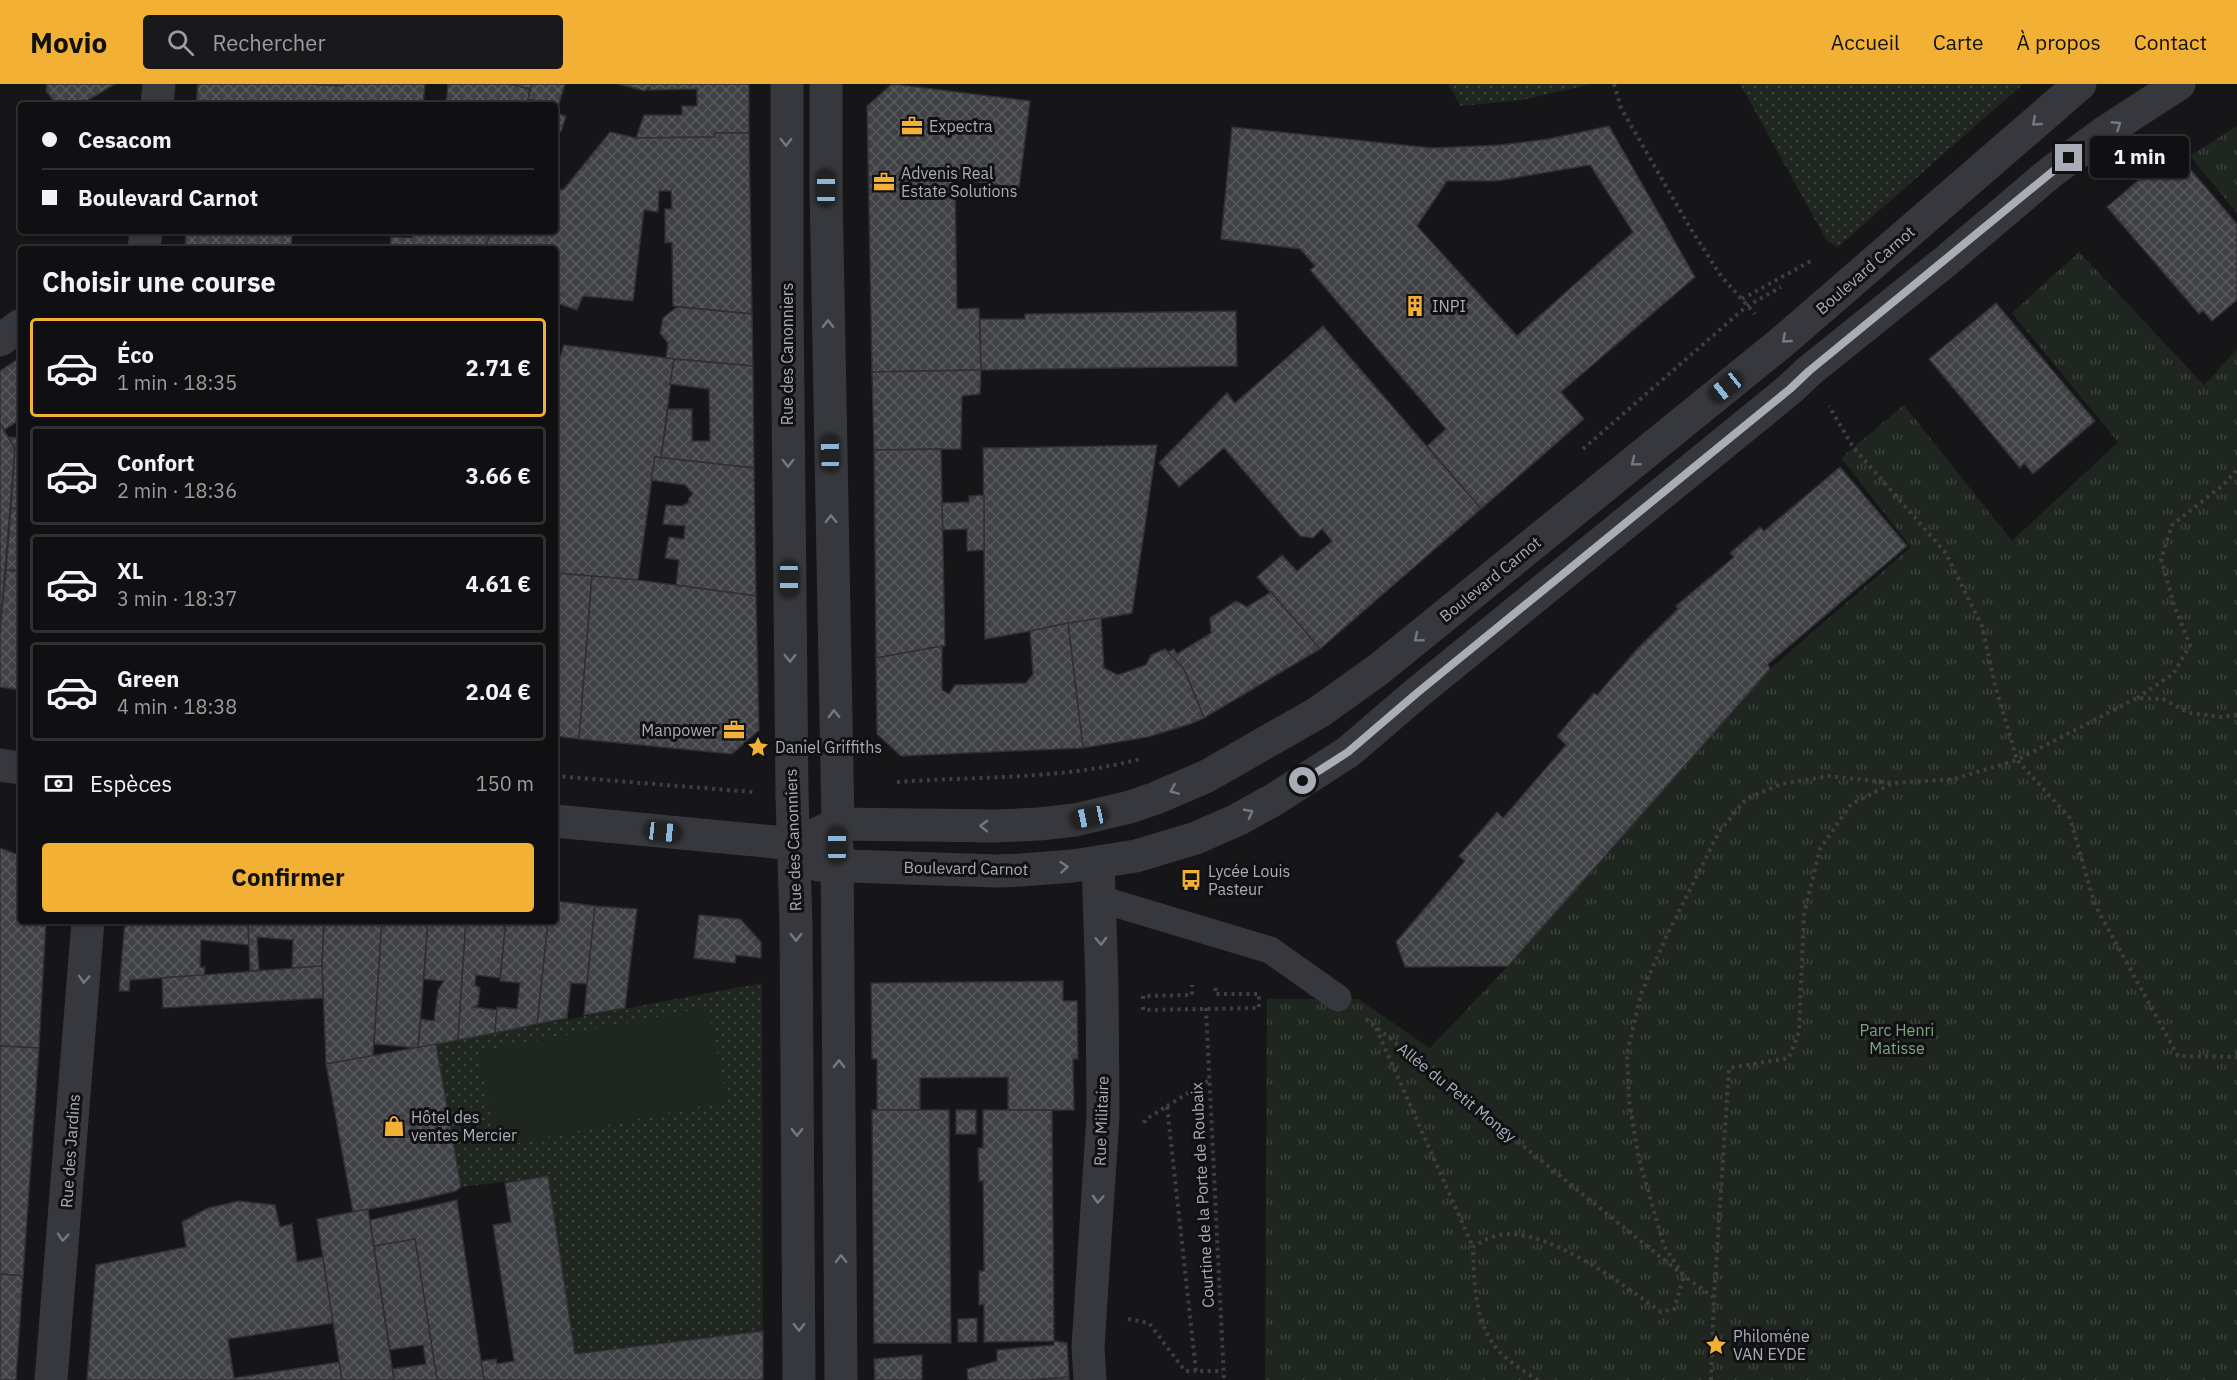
<!DOCTYPE html>
<html lang="fr">
<meta charset="utf-8">
<style>
:root{--surface:#101012;--page:#19191b;--text:#f1f3f6;--muted:#9c9d9f;--line:#303032;--accent:#f2b134}
body{margin:0;font-family:"IBM Plex Sans",sans-serif;background:var(--page);color:var(--text);height:100vh;display:flex;flex-direction:column;font-size:22px;white-space:nowrap}
*{box-sizing:border-box;margin:0}
p{font-size:20px;color:var(--muted)}
.icon{flex:none;width:33px;height:33px;fill:none;stroke:currentColor;stroke-width:2;stroke-linecap:round;stroke-linejoin:round}
.map{position:relative;flex:1;overflow:hidden}
.side{position:absolute;left:18px;top:162px;width:540px;height:678px;display:flex;flex-direction:column;background:var(--surface);border-radius:6px;box-shadow:0 2px 4px #0004,0 0 0 2px var(--line)}
.side>*{flex:none}
.top-card{position:absolute;left:18px;top:18px;width:540px;height:132px;border-radius:6px;box-shadow:0 2px 4px #0004,0 0 0 2px var(--line);display:grid;align-content:center;height:132px;padding:0 24px;background:var(--surface)}
.end{position:absolute;width:27px;height:27px;margin:-14px;border:8px solid #a8adb8;background:#111;box-shadow:0 0 0 3px #111}
.from{border-radius:50%}
.bubble{position:absolute;height:42px;border-radius:6px;background:var(--surface);box-shadow:0 2px 4px #0004,0 0 0 2px var(--line);font-size:20px;font-weight:700;line-height:42px;text-align:center}
.car{position:absolute;width:18px;height:36px;margin:-18px -9px;border-radius:8px;box-shadow:0 0 4px 2px #0007;background:linear-gradient(#222 24%,#8ab4d8 0 40%,#222 0 76%,#8ab4d8 0 86%,#222 0)}
.top-card b{display:flex;align-items:center;gap:21px;height:57px;font-size:22px}
.top-card b+b{border-top:2px solid var(--line)}
.top-card i{width:15px;height:15px;background:var(--text)}
ul{padding:0;list-style:none}
li{display:flex;align-items:center;gap:18px;height:99px;margin:0 12px 9px;padding:0 12px;border:3px solid var(--line);border-radius:6px}
li div{flex:1}
li b{display:block;font-size:22px}
li em{font-style:normal;font-weight:700}
li.on{border-color:var(--accent)}
li>.icon{width:54px;height:54px;stroke-width:1.5}
h2{padding:0 24px;font-size:27px;line-height:72px}
.pay{display:flex;align-items:center;gap:15px;height:66px;padding:0 24px;font-size:22px}
.pay p{margin-inline-start:auto}
.action{display:flex;gap:12px;margin-top:auto;padding:12px 24px}
.action a{flex:1;height:69px;border-radius:6px;background:var(--accent);color:#111;font-size:24px;font-weight:700;line-height:69px;text-align:center}
header{display:flex;align-items:center;gap:36px;box-sizing:border-box;height:84px;padding:0 30px;background:var(--accent);color:#111}
header strong{font-size:28px}
nav{display:flex;gap:33px;margin-inline-start:auto;font-size:21px}
.search{width:420px;height:54px;background:var(--page);display:flex;align-items:center;gap:15px;box-sizing:border-box;padding:0 21px;border-radius:6px;color:var(--muted);font-size:22px}
.map>svg:first-child{display:block}
.grass{fill:url(#grass-dots)}
.park{fill:url(#park-tufts)}
.pitch{fill:#1e261f}
.building{fill:url(#building-cross-hatch);stroke:#303034;stroke-width:1.5;fill-rule:evenodd}
.lines{fill:none;stroke-linecap:round;stroke-linejoin:round}
.path{stroke:#3d3f44;stroke-width:4;stroke-dasharray:3 4.5;stroke-linecap:butt}
.pedestrian{stroke:#37383d;stroke-width:27}
.minor{stroke:#37383d;stroke-width:33}
.tertiary{stroke:#37383d;stroke-width:33}
.oneway{stroke:#757881}
.route{stroke:#a8adb8;stroke-width:8}
.labels{text-anchor:middle;dominant-baseline:central;stroke-width:6;stroke-linejoin:round;paint-order:stroke}
.poi-label{font-size:16px;fill:#a8adb8;stroke:#111113;text-anchor:start}
.street-label{font-size:16px;fill:#a8adb8;stroke:#111113}
.park-label{font-size:16px;fill:#7fa381;stroke:#111113}
</style>
<header>
<strong>Movio</strong>
<div class="search"><svg class="icon" aria-label="search" viewBox="0 0 24 24"><circle cx="10" cy="10" r="6"/><path d="M15 15l6 6"/></svg>Rechercher</div>
<nav><a>Accueil</a><a>Carte</a><a>À propos</a><a>Contact</a></nav>
</header>
<div class="map">
<svg width="2237" height="1296" viewBox="0 0 2237 1296">
<defs>
<pattern id="grass-dots" width="8" height="8" patternUnits="userSpaceOnUse" patternTransform="scale(1.5)"><rect width="8" height="8" fill="#1e261f"/><path d="M2 2h.1M6 6h.1" fill="none" stroke="#3c433d" stroke-width="1.8" stroke-linecap="round"/></pattern>
<pattern id="park-tufts" width="24" height="20" patternUnits="userSpaceOnUse" patternTransform="scale(1.5)"><rect width="24" height="20" fill="#1e261f"/><path d="M3 7l-1-3M5 7V3M7 7l1-3M15 17l-1-3M17 17v-4M19 17l1-3" fill="none" stroke="#3c433d"/></pattern>
<pattern id="building-cross-hatch" width="8" height="8" patternUnits="userSpaceOnUse" patternTransform="scale(1.5)"><rect width="8" height="8" fill="#404145"/><path d="M0 0l8 8M0 8l8-8" fill="none" stroke="#595a5e"/></pattern>
</defs>
<rect width="100%" height="100%" fill="#161618"/>
<g class="grass">
<polygon points="1448,0 1592,0 1522,16 1461,22"/>
<polygon points="1740,0 2023,0 1838,163 1827,157"/>
<polygon points="762,899 763,1247 575,1270 548,1093 461,1103 436,960"/>
</g>
<g class="park">
<polygon points="2237,42 2237,129 2190,72"/>
<polygon points="2079,168 2204,301 2237,265 2237,1296 1265,1296 1267,915 1358,915 1430,964 1508,882 1770,585 1911,463 1841,374 1904,321 2012,457 2118,358 2012,229"/>
</g>
<polygon class="pitch" points="708,923 727,1017 498,1063 478,968"/>
<g class="building">
<polygon points="47,0 115,0 80,21 57,21 46,7"/>
<polygon points="198,0 307,0 343,2 344,0 425,0 423,21 196,21"/>
<polygon points="307,0 344,0 343,2"/>
<polygon points="448,0 510,0 530,5 528,15 533,16 531,21 446,21"/>
<polygon points="510,0 532,0 530,5"/>
<polygon points="532,0 565,0 556,29 566,32 561,48 555,46 555,21 531,21 533,16 528,15"/>
<polygon points="618,0 749,0 749,49 715,49 715,53 636,54 644,31 682,31 682,22 697,22 697,5 649,6 650,3 645,7"/>
<polygon points="892,0 1030,17 1019,104 955,95 957,225 979,224 981,286 872,288 867,22"/>
<path d="M1609 42 1695 193 1561 308 1584 335 1481 425 1427 362 1446 345 1310 186 1315 182 1300 165 1221 155 1232 43 1432 64 1500 61 1548 55ZM1590 81 1633 148 1517 252 1417 142 1447 97H1497Z"/>
<polygon points="610,48 636,54 715,53 715,49 749,49 752,230 673,222 672,158 665,159 665,125 672,125 671,107 659,107 658,128 644,126 633,217 583,212 577,226 557,219 560,211 555,209 555,165 485,165 491,147 555,147 555,104 563,106"/>
<polygon points="2174,66 2237,140 2237,216 2212,237 2203,227 2199,230 2107,123"/>
<polygon points="186,147 292,147 291,164 185,165"/>
<polygon points="412,147 491,147 485,165 390,165 391,153 412,154"/>
<polygon points="1996,219 2095,337 2033,390 2024,379 2020,384 1929,275"/>
<polygon points="677,223 752,230 753,282 666,274 668,259 660,249 663,234"/>
<polygon points="1236,227 1237,282 981,286 980,235 1025,235 1025,230"/>
<polygon points="1323,242 1481,425 1320,565 1257,493 1282,471 1297,487 1332,457 1322,445 1313,454 1300,452 1224,364 1179,403 1159,379 1227,309 1235,319"/>
<polygon points="564,261 674,275 661,374 655,373 638,496 555,489 555,288"/>
<polygon points="21,273 21,335 4,346 0,340 0,287"/>
<polygon points="674,275 753,282 754,384 661,374 668,325 692,325 692,357 710,357 709,305 670,300"/>
<polygon points="981,286 980,310 962,312 961,365 874,366 872,288"/>
<polygon points="0,340 15,364 0,546"/>
<polygon points="8,353 21,354 21,364 15,364"/>
<polygon points="1157,361 1132,529 985,555 983,364"/>
<polygon points="15,364 21,364 21,425 11,424"/>
<polygon points="941,365 945,562 876,574 874,366"/>
<polygon points="655,373 754,384 756,512 676,501 679,476 665,474 669,453 684,455 685,442 663,440 666,421 682,422 688,419 689,414 693,410 685,401 651,396"/>
<polygon points="1840,383 1907,462 1768,580 1770,585 1508,882 1405,883 1396,858 1465,777 1459,772 1497,728 1503,734 1566,661 1557,652 1581,624 1594,609 1597,611 1637,565 1678,525 1676,522 1734,473 1730,469 1760,443 1764,447"/>
<polygon points="984,411 984,466 967,467 967,445 943,446 942,419 969,418 969,412"/>
<polygon points="11,424 21,425 21,487 6,486"/>
<polygon points="6,486 21,487 21,606 0,603 0,546"/>
<polygon points="555,489 592,492 579,655 555,652"/>
<polygon points="592,492 638,496 756,512 759,646 732,670 579,655"/>
<polygon points="1271,508 1320,565 1204,634 1184,585 1168,568 1174,565 1177,570 1211,549 1210,534 1236,517 1247,523"/>
<polygon points="1101,534 1104,584 1118,591 1146,581 1151,571 1165,565 1184,585 1204,634 1190,640 1148,653 1083,664 1068,539"/>
<polygon points="1068,539 1083,664 901,672 877,650 876,574 942,562 942,606 949,610 955,601 1026,599 1033,590 1030,547"/>
<polygon points="0,764 21,772 21,837 46,837 39,964 0,962"/>
<polygon points="555,817 595,822 587,900 571,899 567,934 537,940 548,837 555,837"/>
<polygon points="595,822 637,825 625,924 584,931"/>
<polygon points="699,831 740,835 761,858 761,874 736,871 735,879 694,874"/>
<polygon points="125,837 248,837 249,861 201,856 200,883 205,883 204,891 130,896 129,907 119,907"/>
<polygon points="248,837 324,837 322,882 292,884 293,856 257,853 259,886 250,887"/>
<polygon points="324,837 382,837 373,972 326,980 322,882"/>
<polygon points="382,837 428,837 418,964 374,960"/>
<polygon points="428,837 466,837 458,956 418,964 421,935 434,937 438,906 444,897 424,895"/>
<polygon points="466,837 506,837 500,894 476,891 475,901 480,904 478,921 474,923 497,926 495,949 458,956"/>
<polygon points="506,837 548,837 537,940 495,949 497,923 517,925 520,899 500,897"/>
<polygon points="322,882 323,914 163,924 162,894"/>
<polygon points="1063,897 1063,917 1077,917 1078,975 1073,975 1074,1026 1008,1026 1008,993 920,994 920,1026 877,1026 877,975 872,975 871,899"/>
<polygon points="436,960 461,1103 456,1107 409,1118 353,1128 326,980"/>
<polygon points="0,962 39,964 23,1192 0,1190"/>
<polygon points="872,1026 949,1026 951,1259 874,1259"/>
<rect x="956" y="1026" width="20" height="24"/>
<polygon points="983,1026 1052,1026 1054,1257 984,1258 984,1220 979,1221 979,1187 984,1187 983,1097 979,1097 978,1064 983,1064"/>
<polygon points="548,1092 575,1270 763,1247 763,1296 484,1296 481,1277 496,1275 497,1280 514,1277 493,1141 511,1138 505,1099"/>
<polygon points="457,1116 481,1277 484,1296 437,1296 415,1155 374,1162 370,1136"/>
<polygon points="239,1117 275,1121 280,1143 292,1140 297,1178 323,1173 333,1239 228,1255 234,1294 339,1278 342,1296 87,1296 96,1181 186,1163 182,1138 208,1124"/>
<polygon points="368,1125 394,1296 342,1296 317,1135"/>
<polygon points="415,1155 437,1296 394,1296 393,1285 426,1280 423,1261 390,1266 374,1162"/>
<polygon points="0,1190 23,1192 16,1296 0,1296"/>
<polygon points="977,1234 977,1258 958,1258 958,1235"/>
<polygon points="1054,1257 1067,1259 1069,1293 1027,1296 968,1296 967,1285 997,1277 997,1266 1054,1261"/>
<polygon points="922,1271 922,1296 875,1296 874,1275"/>
<polygon points="1069,1293 1069,1296 1033,1296"/>
</g>
<g class="lines">
<g class="path">
<polyline points="1614,0 1621,24 1689,142 1721,192 1755,230"/>
<polyline points="1742,215 1811,177"/>
<polyline points="1583,365 1747,222 1781,203"/>
<polyline points="2137,614 2173,590 2190,561 2174,521 2161,475 2172,441 2223,401 2237,386"/>
<polyline points="2237,631 2222,633 2189,629 2163,615 2137,614 2017,676 2070,734 2095,821 2178,972 2237,973"/>
<polyline points="555,692 753,708"/>
<path d="M897 698C978 692 1062 696 1140 675"/>
<polyline points="1143,915 1143,912 1192,911 1192,901"/>
<polyline points="1143,923 1143,926 1259,924 1259,910 1215,910 1216,901"/>
<polyline points="1206,924 1224,1296"/>
<polyline points="1366,935 1684,1192 1713,1213"/>
<polyline points="1376,944 1473,1163"/>
<polyline points="1167,1022 1208,997"/>
<polyline points="1144,1039 1145,1036 1167,1022 1196,1287 1223,1287"/>
<polyline points="1128,1235 1149,1239 1185,1287 1196,1287"/>
<path d="M1538 1296C1523 1287 1501 1273 1492 1258 1474 1231 1474 1194 1473 1163 1481 1158 1489 1153 1499 1151 1546 1142 1623 1201 1661 1228L1674 1225 1684 1192 1664 1162 1639 1075 1629 1017 1627 970 1641 910 1667 851 1719 748 1746 715 1781 700 1829 692 1892 699"/>
<polyline points="1711,1296 1714,1214 1729,984 1789,974 1799,948 1804,830 1820,765 1851,720 1893,699 1954,695 2017,676 1995,601 1982,542 1945,468 1853,363 1829,322"/>
</g>
<polyline class="pedestrian" points="1100,815 1270,866 1338,914"/>
<g class="minor">
<polyline points="787,0 787,218 792,711"/>
<polyline points="826,0 826,104 838,740"/>
<polyline points="157,21 159,0"/>
<polyline points="144,165 146,147"/>
<polyline points="0,256 21,241"/>
<polyline points="51,1296 88,837"/>
<polyline points="1090,1296 1088,1263 1103,1031 1102,902 1098,778"/>
</g>
<g class="tertiary">
<polyline points="0,681 21,684"/>
<polyline points="792,711 796,841 799,1296"/>
<polyline points="555,737 795,760 838,740 998,742 1039,740 1075,736 1130,723 1156,714 1207,692 1319,628 1379,585 1782,258 2080,0"/>
<polyline points="795,760 819,781 997,787 1021,786 1073,782 1136,772 1196,754 1239,735 1275,715 1348,668 1417,609 1790,305 1809,287 1946,177 2051,88 2105,48 2179,0"/>
<polyline points="837,762 841,1296"/>
</g>
</g>
<defs><path id="oneway-chevron" d="M-2-3.5L2.5 0L-2 3.5" fill="none" stroke-width="1.6" stroke-linecap="round" stroke-linejoin="round" transform="scale(1.5)"/></defs>
<g class="oneway">
<use href="#oneway-chevron" transform="translate(2036 38) rotate(139)"/>
<use href="#oneway-chevron" transform="translate(2117 41) rotate(-33)"/>
<use href="#oneway-chevron" transform="translate(786 58) rotate(90)"/>
<use href="#oneway-chevron" transform="translate(828 240) rotate(-91)"/>
<use href="#oneway-chevron" transform="translate(1786 255) rotate(139)"/>
<use href="#oneway-chevron" transform="translate(1635 378) rotate(141)"/>
<use href="#oneway-chevron" transform="translate(788 379) rotate(90)"/>
<use href="#oneway-chevron" transform="translate(831 435) rotate(-91)"/>
<use href="#oneway-chevron" transform="translate(1418 554) rotate(141)"/>
<use href="#oneway-chevron" transform="translate(790 574) rotate(90)"/>
<use href="#oneway-chevron" transform="translate(834 630) rotate(-91)"/>
<use href="#oneway-chevron" transform="translate(1174 706) rotate(157)"/>
<use href="#oneway-chevron" transform="translate(1249 729) rotate(-28)"/>
<use href="#oneway-chevron" transform="translate(984 742) rotate(-179)"/>
<use href="#oneway-chevron" transform="translate(1064 783) rotate(-5)"/>
<use href="#oneway-chevron" transform="translate(796 853) rotate(90)"/>
<use href="#oneway-chevron" transform="translate(1101 857) rotate(88)"/>
<use href="#oneway-chevron" transform="translate(84 895) rotate(94)"/>
<use href="#oneway-chevron" transform="translate(839 980) rotate(-90)"/>
<use href="#oneway-chevron" transform="translate(797 1048) rotate(90)"/>
<use href="#oneway-chevron" transform="translate(1098 1115) rotate(94)"/>
<use href="#oneway-chevron" transform="translate(63 1153) rotate(95)"/>
<use href="#oneway-chevron" transform="translate(841 1175) rotate(-90)"/>
<use href="#oneway-chevron" transform="translate(799 1243) rotate(90)"/>
</g>
<g class="lines">
<polyline class="route" points="1303,697 1348,668 1417,609 1790,305 1809,287 2069,74"/>
</g>
<defs>
<symbol id="office-bare" viewBox="-9 -9 18 18"><path d="M-6-3h4V-5.5h4V-3h4V5H-6ZM-1-4.5V-3h2v-1.5ZM-6 0V1H6V0Z" fill="#f2b134" stroke="#111113" stroke-width="2.5" paint-order="stroke"/></symbol>
<symbol id="building-bare" viewBox="-9 -9 18 18"><path d="M-4-6H4V6H1V3H-1V6H-4ZM-2.5-4.3h1.7v1.8h-1.7ZM.8-4.3h1.7v1.8H.8ZM-2.5-1h1.7V.8h-1.7ZM.8-1h1.7V.8H.8Z" fill="#f2b134" stroke="#111113" stroke-width="2.5" paint-order="stroke"/></symbol>
<symbol id="sight-bare" viewBox="-9 -9 18 18"><path d="M0-6L1.8-2.2L6-1.7L2.9 1.2L3.7 5.4L0 3.3L-3.7 5.4L-2.9 1.2L-6-1.7L-1.8-2.2Z" fill="#f2b134" stroke="#111113" stroke-width="2.5" paint-order="stroke"/></symbol>
<symbol id="bus-bare" viewBox="-9 -9 18 18"><path d="M-5-6H5V4H4V6H2V4H-2V6H-4V4H-5ZM-3.5-4V0h7V-4ZM-3.5 1.2v1.5H-2V1.2ZM2 1.2v1.5H3.5V1.2Z" fill="#f2b134" stroke="#111113" stroke-width="2.5" paint-order="stroke"/></symbol>
<symbol id="shop-bare" viewBox="-9 -9 18 18"><path d="M-5-2.5h2.3a2.7 3.5 0 0 1 5.4 0H5L5.5 6h-11ZM-1.5-2.5h3a1.5 2.3 0 0 0-3 0Z" fill="#f2b134" stroke="#111113" stroke-width="2.5" paint-order="stroke"/></symbol>
</defs>
<g fill-rule="evenodd">
<use href="#office-bare" x="897" y="27" width="30" height="30"/>
<use href="#office-bare" x="869" y="83" width="30" height="30"/>
<use href="#building-bare" x="1400" y="207" width="30" height="30"/>
<use href="#office-bare" x="719" y="631" width="30" height="30"/>
<use href="#sight-bare" x="743" y="648" width="30" height="30"/>
<use href="#bus-bare" x="1176" y="781" width="30" height="30"/>
<use href="#shop-bare" x="379" y="1027" width="30" height="30"/>
<use href="#sight-bare" x="1701" y="1246" width="30" height="30"/>
</g>
<g class="labels">
<g class="poi-label">
<text x="929" y="42">Expectra</text>
<text x="901" y="89">Advenis Real<tspan x="901" dy="18">Estate Solutions</tspan></text>
<text x="1432" y="222">INPI</text>
<text x="717" y="646" text-anchor="end">Manpower</text>
<text x="775" y="663">Daniel Griffiths</text>
<text x="1208" y="787">Lycée Louis<tspan x="1208" dy="18">Pasteur</tspan></text>
<text x="411" y="1033">Hôtel des<tspan x="411" dy="18">ventes Mercier</tspan></text>
<text x="1733" y="1252">Philoméne<tspan x="1733" dy="18">VAN EYDE</tspan></text>
</g>
<g class="street-label">
<text transform="translate(1865 186) rotate(-41)">Boulevard Carnot</text>
<text transform="translate(787 270) rotate(-90)">Rue des Canonniers</text>
<text transform="translate(1490 495) rotate(-39)">Boulevard Carnot</text>
<text transform="translate(793 756) rotate(-92)">Rue des Canonniers</text>
<text transform="translate(966 784) rotate(1)">Boulevard Carnot</text>
<text transform="translate(1457 1008) rotate(39)">Allée du Petit Mongy</text>
<text transform="translate(1101 1037) rotate(-88)">Rue Militaire</text>
<text transform="translate(70 1067) rotate(-86)">Rue des Jardins</text>
<text transform="translate(1202 1111) rotate(-93)">Courtine de la Porte de Roubaix</text>
</g>
<g class="park-label">
<text x="1897" y="946">Parc Henri<tspan x="1897" dy="18">Matisse</tspan></text>
</g>
</g>
</svg>
<i class="end from" style="left:1303px;top:697px"></i>
<i class="end" style="left:2069px;top:74px"></i>
<div class="bubble" style="left:2090px;top:52px;width:99px">1 min</div>
<i class="car" style="left:826px;top:104px;rotate:0deg"></i>
<i class="car" style="left:1726px;top:303px;rotate:231deg"></i>
<i class="car" style="left:830px;top:369px;rotate:359deg"></i>
<i class="car" style="left:789px;top:495px;rotate:180deg"></i>
<i class="car" style="left:1089px;top:733px;rotate:258deg"></i>
<i class="car" style="left:663px;top:748px;rotate:96deg"></i>
<i class="car" style="left:837px;top:761px;rotate:0deg"></i>
<div class="top-card">
<b><i class="from"></i>Cesacom</b>
<b><i></i>Boulevard Carnot</b>
</div>
<section class="side">
<h2>Choisir une course</h2>
<ul>
<li class="on"><svg class="icon" aria-label="car" viewBox="0 0 24 24"><path d="M5 17H2v-5l4-1 3-4h7l3 4 3 1v5h-3M9 17h6M6 11h13"/><circle cx="7" cy="17" r="2"/><circle cx="17" cy="17" r="2"/></svg><div><b>Éco</b><p>1 min · 18:35</p></div><em>2.71 €</em></li>
<li><svg class="icon" aria-label="car" viewBox="0 0 24 24"><path d="M5 17H2v-5l4-1 3-4h7l3 4 3 1v5h-3M9 17h6M6 11h13"/><circle cx="7" cy="17" r="2"/><circle cx="17" cy="17" r="2"/></svg><div><b>Confort</b><p>2 min · 18:36</p></div><em>3.66 €</em></li>
<li><svg class="icon" aria-label="car" viewBox="0 0 24 24"><path d="M5 17H2v-5l4-1 3-4h7l3 4 3 1v5h-3M9 17h6M6 11h13"/><circle cx="7" cy="17" r="2"/><circle cx="17" cy="17" r="2"/></svg><div><b>XL</b><p>3 min · 18:37</p></div><em>4.61 €</em></li>
<li><svg class="icon" aria-label="car" viewBox="0 0 24 24"><path d="M5 17H2v-5l4-1 3-4h7l3 4 3 1v5h-3M9 17h6M6 11h13"/><circle cx="7" cy="17" r="2"/><circle cx="17" cy="17" r="2"/></svg><div><b>Green</b><p>4 min · 18:38</p></div><em>2.04 €</em></li>
</ul>
<div class="pay"><svg class="icon" aria-label="cash" viewBox="0 0 24 24"><path d="M3 7h18v10H3z"/><circle cx="12" cy="12" r="2"/></svg>Espèces<p>150 m</p></div>
<div class="action"><a>Confirmer</a></div>
</section>
</div>
